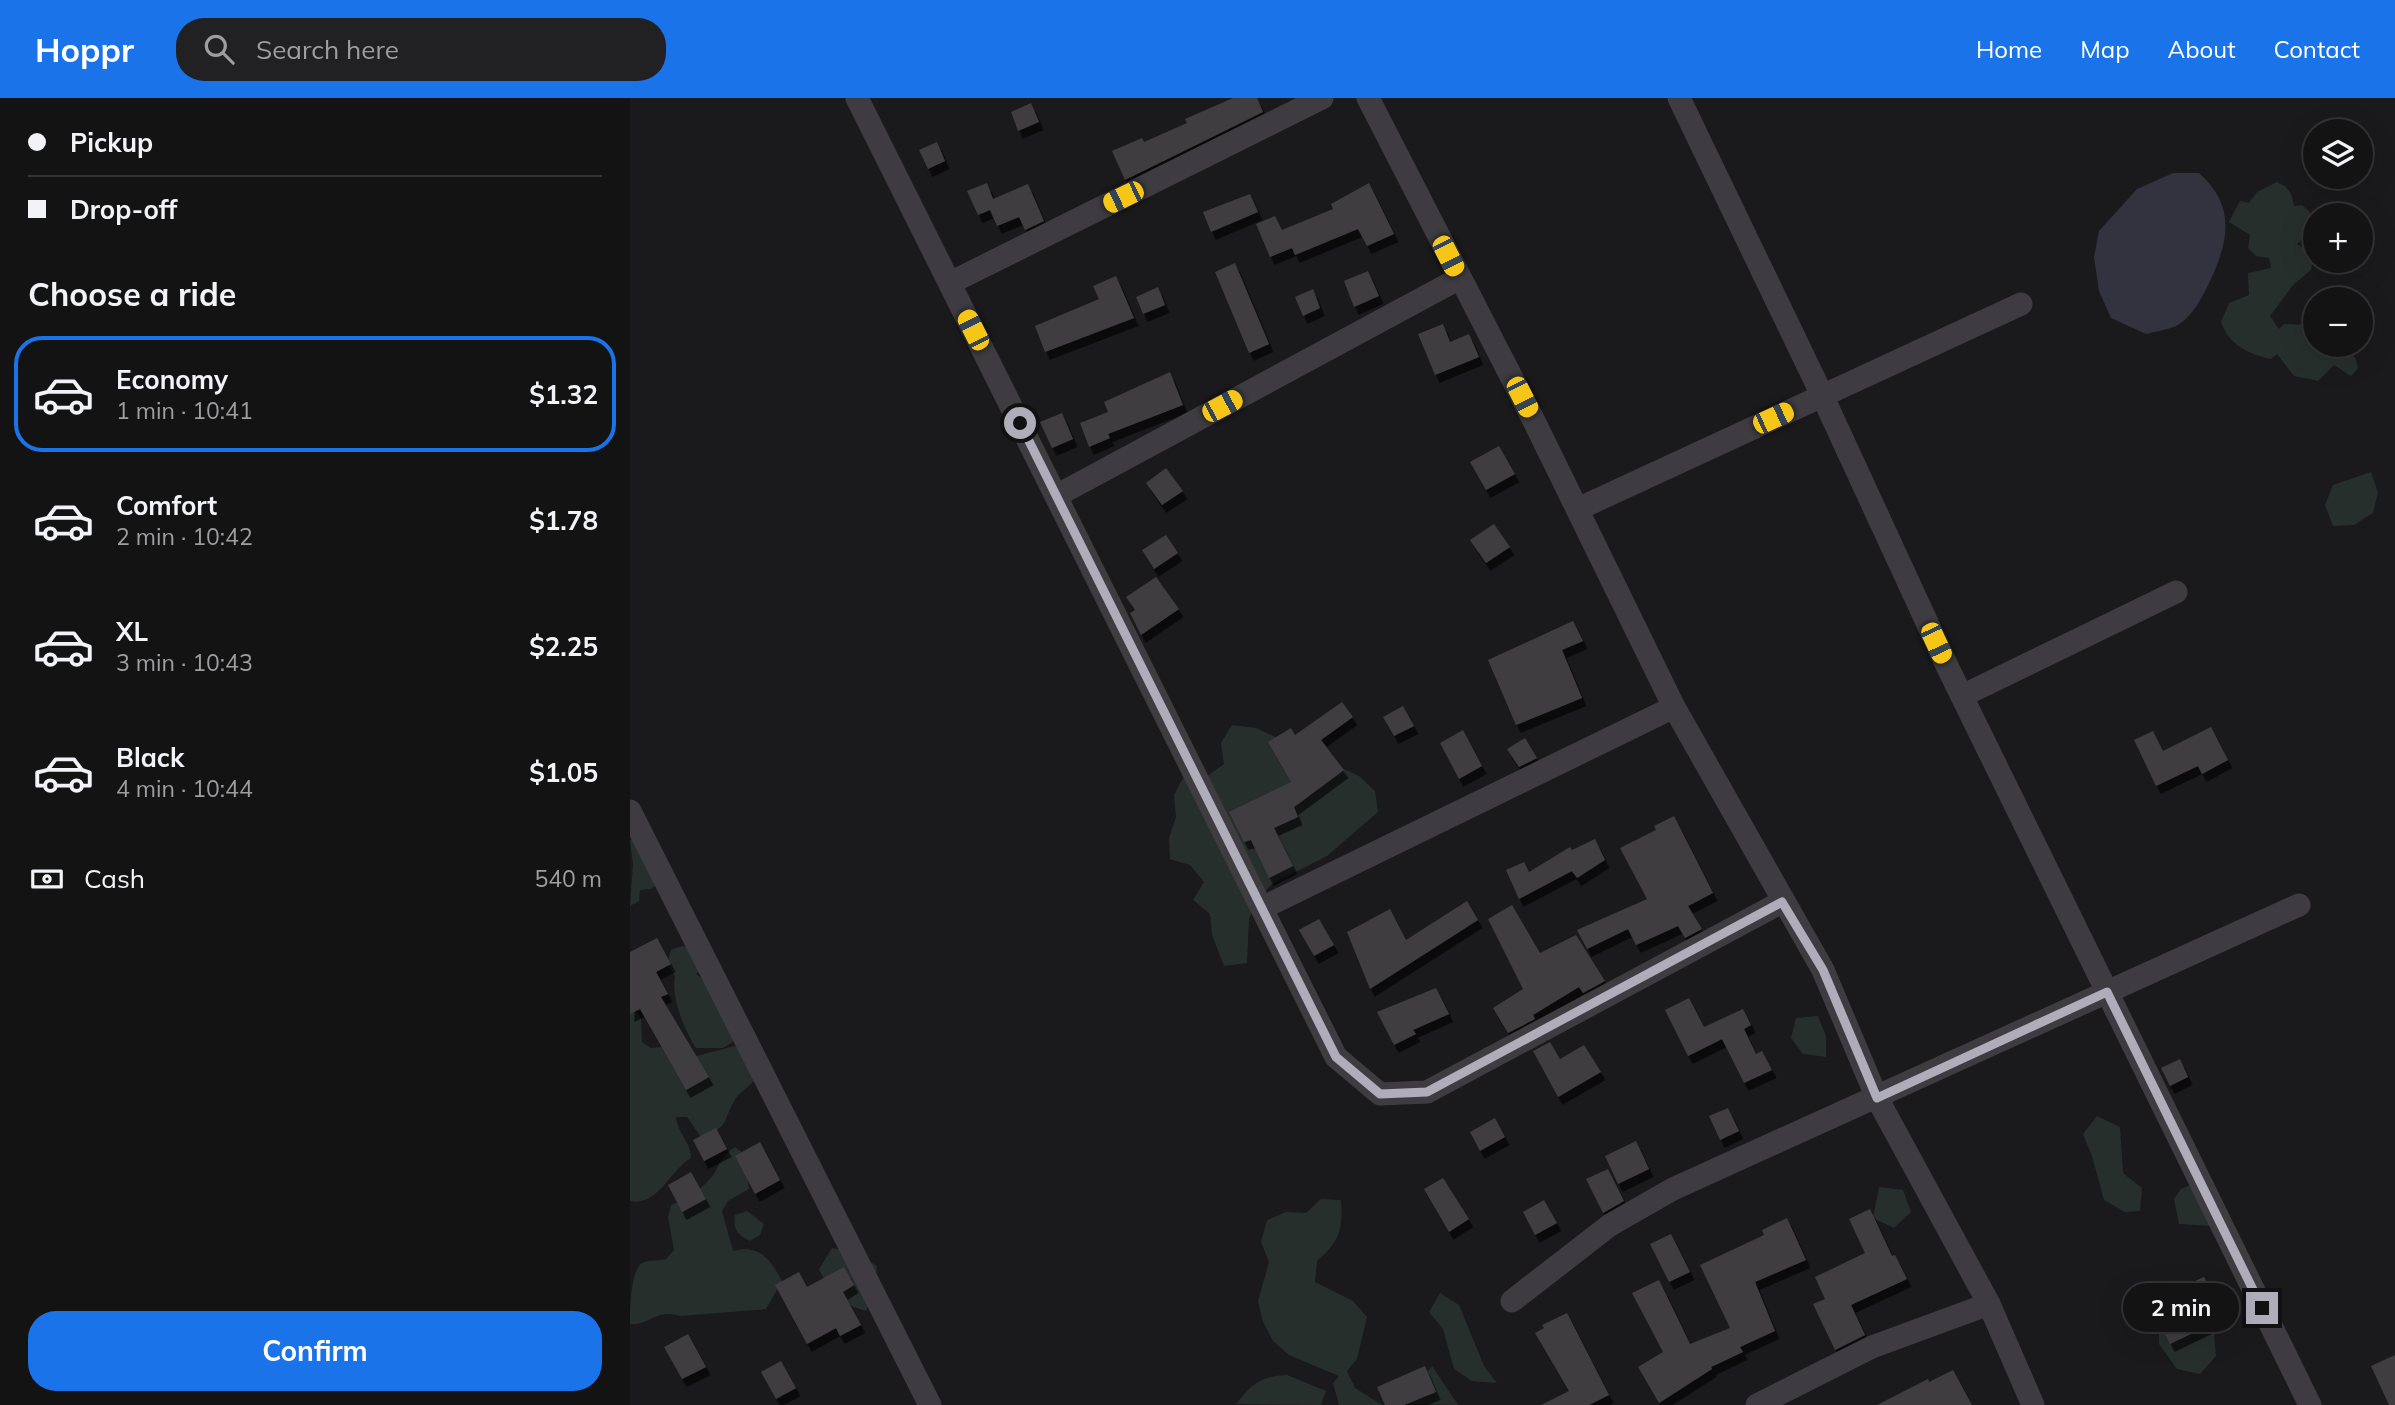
<!DOCTYPE html>
<meta charset="utf-8">
<style>
:root{--surface:#141314;--page:#212022;--text:#f1f3f6;--muted:#9d9ea0;--line:#333234;--accent:#1a73e8}
body{margin:0;font-family:Mulish,sans-serif;background:var(--page);color:var(--text);height:100vh;display:flex;flex-direction:column;font-size:26px;white-space:nowrap}
*{box-sizing:border-box;margin:0}
p{font-size:23px;color:var(--muted)}
.icon{flex:none;width:38px;height:38px;fill:none;stroke:currentColor;stroke-width:2;stroke-linecap:round;stroke-linejoin:round}
.map{position:relative;flex:1;overflow:hidden}
.sheet{display:flex;flex-direction:column;background:var(--surface);width:630px}
.sheet>*{flex:none}
.hud{display:grid;align-content:center;height:154px;padding:0 28px;background:var(--surface)}
.tools{position:absolute;left:1673px;top:21px;display:grid;gap:14px}
.tools a{display:grid;place-items:center;width:70px;height:70px;border-radius:50%;background:var(--surface);box-shadow:0 7px 28px #0002,0 0 0 2px var(--line);font-size:35px}
.end{position:absolute;width:32px;height:32px;margin:-16px;border:9px solid #afadb9;background:#111;box-shadow:0 0 0 4px #111}
.from{border-radius:50%}
.bubble{position:absolute;height:49px;border-radius:24px;background:var(--surface);box-shadow:0 7px 28px #0002,0 0 0 2px var(--line);font-size:23px;font-weight:700;line-height:49px;text-align:center}
.car{position:absolute;width:21px;height:42px;margin:-21px -10px;border-radius:9px;box-shadow:0 0 5px 2px #0007;background:linear-gradient(#f5c518 24%,#345 0 40%,#f5c518 0 76%,#345 0 86%,#f5c518 0)}
.hud b{display:flex;align-items:center;gap:24px;height:66px;font-size:26px}
.hud b+b{border-top:2px solid var(--line)}
.hud i{width:18px;height:18px;background:var(--text)}
ul{padding:0;list-style:none}
li{display:flex;align-items:center;gap:21px;height:116px;margin:0 14px 10px;padding:0 14px;border:4px solid transparent;border-radius:28px}
li div{flex:1}
li b{display:block;font-size:26px}
li em{font-style:normal;font-weight:700}
li.on{border-color:var(--accent)}
li>.icon{width:63px;height:63px;stroke-width:1.5}
h2{padding:0 28px;font-size:32px;line-height:84px}
.pay{display:flex;align-items:center;gap:18px;height:77px;padding:0 28px;font-size:26px}
.pay p{margin-inline-start:auto}
.action{display:flex;gap:14px;margin-top:auto;padding:14px 28px}
.action a{flex:1;height:80px;border-radius:28px;background:var(--accent);color:#fff;font-size:28px;font-weight:700;line-height:80px;text-align:center}
header{display:flex;align-items:center;gap:42px;box-sizing:border-box;height:98px;padding:0 35px;background:var(--accent);color:#fff}
header strong{font-size:33px}
nav{display:flex;gap:38px;margin-inline-start:auto;font-size:24px}
.search{width:490px;height:63px;background:var(--page);display:flex;align-items:center;gap:18px;box-sizing:border-box;padding:0 24px;border-radius:28px;color:var(--muted);font-size:26px}
main{display:flex;flex:1;min-height:0}
.map>svg:first-child{display:block}
.green{fill:#272f2c}
.water{fill:#32333f}
.building{fill:#3f3e41;filter:url(#shadow)}
.lines{fill:none;stroke-linecap:round;stroke-linejoin:round}
.street{stroke:#3e3c41;stroke-width:23}
.route{stroke:#afadb9;stroke-width:9}
</style>
<header>
<strong>Hoppr</strong>
<div class="search"><svg class="icon" aria-label="search" viewBox="0 0 24 24"><circle cx="10" cy="10" r="6"/><path d="M15 15l6 6"/></svg>Search here</div>
<nav><a>Home</a><a>Map</a><a>About</a><a>Contact</a></nav>
</header>
<main>
<section class="sheet">
<div class="hud">
<b><i class="from"></i>Pickup</b>
<b><i></i>Drop-off</b>
</div>
<h2>Choose a ride</h2>
<ul>
<li class="on"><svg class="icon" aria-label="car" viewBox="0 0 24 24"><path d="M5 17H2v-5l4-1 3-4h7l3 4 3 1v5h-3M9 17h6M6 11h13"/><circle cx="7" cy="17" r="2"/><circle cx="17" cy="17" r="2"/></svg><div><b>Economy</b><p>1 min · 10:41</p></div><em>$1.32</em></li>
<li><svg class="icon" aria-label="car" viewBox="0 0 24 24"><path d="M5 17H2v-5l4-1 3-4h7l3 4 3 1v5h-3M9 17h6M6 11h13"/><circle cx="7" cy="17" r="2"/><circle cx="17" cy="17" r="2"/></svg><div><b>Comfort</b><p>2 min · 10:42</p></div><em>$1.78</em></li>
<li><svg class="icon" aria-label="car" viewBox="0 0 24 24"><path d="M5 17H2v-5l4-1 3-4h7l3 4 3 1v5h-3M9 17h6M6 11h13"/><circle cx="7" cy="17" r="2"/><circle cx="17" cy="17" r="2"/></svg><div><b>XL</b><p>3 min · 10:43</p></div><em>$2.25</em></li>
<li><svg class="icon" aria-label="car" viewBox="0 0 24 24"><path d="M5 17H2v-5l4-1 3-4h7l3 4 3 1v5h-3M9 17h6M6 11h13"/><circle cx="7" cy="17" r="2"/><circle cx="17" cy="17" r="2"/></svg><div><b>Black</b><p>4 min · 10:44</p></div><em>$1.05</em></li>
</ul>
<div class="pay"><svg class="icon" aria-label="cash" viewBox="0 0 24 24"><path d="M3 7h18v10H3z"/><circle cx="12" cy="12" r="2"/></svg>Cash<p>540 m</p></div>
<div class="action"><a>Confirm</a></div>
</section>
<div class="map">
<svg width="1765" height="1307" viewBox="0 0 1765 1307">
<defs>
<filter id="shadow"><feDropShadow dx="4.5" dy="8" stdDeviation="0" flood-color="#0009"/></filter>
</defs>
<rect width="100%" height="100%" fill="#1a191b"/>
<g class="green">
<path d="M1647 84C1659 89 1662 95 1664 108L1672 107 1680 114V135L1667 146 1678 152 1683 162 1681 172 1663 187 1640 218 1649 231 1654 226 1685 227V247H1712L1711 254 1725 259 1728 270 1721 278 1704 267 1688 283 1664 278 1647 256 1641 261C1618 256 1599 247 1591 224L1599 205 1619 197 1618 175 1641 170 1639 160 1626 158 1618 150 1620 137 1599 124 1610 103 1619 105 1627 94Z"/>
<polygon points="1741,374 1748,394 1743,415 1724,427 1703,428 1695,407 1703,387"/>
<polygon points="602,627 626,630 729,678 745,693 748,714 697,758 642,786 627,802 619,821 617,865 594,868 582,837 580,816 563,802 574,784 560,767 540,761 539,740 546,719 544,697 554,678 577,678 594,666 591,645"/>
<polygon points="9,739 30,784 21,791 10,792 9,803 0,808 3,766 0,742"/>
<path d="M52 848 64 851 75 869 66 876 88 893 114 937 93 950H66C54 931 41 900 45 878L37 867 41 852Z"/>
<path d="M0 905 11 920 12 944 21 950 44 948 62 959 105 948H118L126 980C120 989 112 992 106 1000 92 1022 101 1029 71 1039L57 1019H46C48 1036 61 1044 61 1060 41 1071 28 1109 0 1103Z"/>
<polygon points="1188,918 1196,938 1196,959 1173,956 1161,940 1166,920"/>
<polygon points="1467,1018 1490,1029 1493,1075 1512,1090 1510,1113 1495,1114 1474,1102 1462,1058 1453,1036"/>
<path d="M105 1049 114 1056 119 1091 98 1103 92 1113 103 1153C130 1146 140 1161 152 1183L136 1211 50 1218C26 1210 19 1228 0 1226 0 1213 0 1169 14 1164 21 1162 29 1163 36 1161L44 1152 38 1119 41 1107C57 1101 76 1089 85 1074 91 1063 94 1056 105 1049Z"/>
<polygon points="1560,1087 1581,1128 1549,1126 1544,1101 1551,1091"/>
<polygon points="1249,1089 1273,1092 1281,1114 1264,1130 1243,1120"/>
<path d="M691 1101 711 1102C713 1131 710 1144 687 1163L685 1184 723 1203 737 1219 727 1261 717 1273 725 1290 752 1307H709L703 1285 709 1278 659 1257 643 1243 633 1224 628 1203 639 1164 631 1144 637 1122 656 1114 676 1115Z"/>
<path d="M117 1113 134 1126 130 1137 120 1143C107 1137 103 1131 105 1117Z"/>
<path d="M202 1150 226 1155 247 1168 245 1191 236 1213C209 1205 202 1197 189 1171Z"/>
<polygon points="810,1195 829,1207 854,1268 867,1285 842,1283 824,1271 813,1231 799,1214"/>
<polygon points="1549,1210 1573,1214 1584,1235 1586,1258 1570,1276 1547,1271 1529,1246 1529,1224"/>
<polygon points="802,1268 828,1307 773,1306"/>
<path d="M657 1277 696 1293 691 1307 606 1306C621 1286 632 1278 657 1277Z"/>
</g>
<path class="water" d="M1543 75H1569C1606 108 1599 143 1580 183 1573 198 1562 219 1548 227 1539 232 1526 233 1516 236L1481 220 1469 193 1464 159 1469 133 1507 91Z"/>
<g class="building">
<polygon points="603,0 627,0 633,14 495,82 482,53 512,40 514,44 557,25 555,21"/>
<polygon points="401,5 409,24 388,33 381,14"/>
<polygon points="307,44 315,63 298,71 289,52"/>
<polygon points="357,85 363,101 398,86 414,123 395,132 389,119 367,128 360,112 348,117 337,93"/>
<polygon points="739,85 764,136 737,148 728,131 665,157 662,150 640,159 626,126 645,118 652,132 703,111 701,106"/>
<polygon points="620,96 628,114 581,134 573,114"/>
<polygon points="605,165 639,246 619,255 585,174"/>
<polygon points="738,173 749,198 724,209 714,183"/>
<polygon points="486,178 504,220 415,254 405,228 469,201 463,188"/>
<polygon points="528,189 535,207 513,216 506,199"/>
<polygon points="683,191 690,210 673,218 665,199"/>
<polygon points="813,226 820,244 839,236 849,259 805,277 788,236"/>
<polygon points="540,274 553,307 478,336 480,340 459,349 450,325 478,314 474,304"/>
<polygon points="432,315 443,341 422,350 410,324"/>
<polygon points="869,348 885,376 856,392 840,364"/>
<polygon points="536,370 553,393 532,407 516,385"/>
<polygon points="864,426 880,449 856,465 840,442"/>
<polygon points="536,437 548,455 524,471 512,452"/>
<polygon points="526,479 549,511 511,537 500,515 505,512 496,499"/>
<polygon points="943,523 953,543 932,552 952,600 886,627 858,562"/>
<polygon points="712,604 723,619 691,642 714,672 664,709 668,719 644,730 663,768 639,780 621,742 614,744 599,714 661,684 638,644 661,630 665,637"/>
<polygon points="773,608 784,628 764,638 753,619"/>
<polygon points="1581,629 1598,662 1572,676 1568,668 1526,688 1504,642 1523,633 1533,653"/>
<polygon points="833,632 852,668 829,681 810,645"/>
<polygon points="895,640 907,660 889,669 877,651"/>
<polygon points="1044,718 1083,795 1058,808 1072,831 1055,840 1048,828 1006,847 998,831 957,851 947,832 1017,801 990,750 1026,732 1024,728"/>
<polygon points="965,741 975,762 947,780 942,773 889,801 876,772 894,764 899,774 940,749 942,752"/>
<polygon points="837,803 848,822 740,891 717,834 760,811 776,842"/>
<polygon points="882,807 910,855 946,837 975,883 953,895 949,889 903,917 905,921 878,935 863,910 893,891 858,821"/>
<polygon points="689,821 704,847 684,858 669,832"/>
<polygon points="27,840 41,866 26,874 38,896 31,899 79,979 56,992 10,911 0,916 0,854"/>
<polygon points="806,890 819,916 783,932 786,936 764,947 747,914"/>
<polygon points="1059,900 1074,929 1113,911 1121,927 1114,931 1126,956 1132,953 1142,972 1114,985 1092,941 1058,958 1035,912"/>
<polygon points="920,944 930,961 954,947 971,974 928,999 903,953"/>
<polygon points="1550,961 1558,979 1540,988 1531,970"/>
<polygon points="1098,1010 1109,1033 1090,1042 1079,1018"/>
<polygon points="865,1020 875,1039 850,1053 840,1034"/>
<polygon points="86,1030 97,1051 74,1063 63,1042"/>
<polygon points="1006,1043 1019,1071 988,1086 975,1058"/>
<polygon points="130,1044 150,1082 125,1096 105,1058"/>
<polygon points="978,1071 994,1103 973,1115 956,1081"/>
<polygon points="61,1074 76,1101 52,1114 38,1087"/>
<polygon points="813,1080 839,1121 819,1134 794,1091"/>
<polygon points="914,1102 927,1125 905,1137 893,1114"/>
<polygon points="1240,1111 1262,1158 1265,1157 1277,1181 1221,1207 1235,1237 1205,1252 1183,1206 1195,1201 1185,1179 1235,1155 1219,1121"/>
<polygon points="1157,1120 1176,1162 1125,1184 1145,1233 1110,1249 1113,1254 1081,1269 1082,1271 1029,1305 1008,1269 1033,1254 1002,1195 1029,1182 1060,1246 1100,1230 1070,1167 1134,1137 1132,1132"/>
<polygon points="1041,1136 1060,1174 1039,1184 1020,1146"/>
<polygon points="214,1169 224,1187 213,1194 231,1227 210,1238 206,1230 177,1246 145,1187 169,1174 177,1189"/>
<polygon points="1574,1179 1594,1220 1540,1246 1520,1204"/>
<polygon points="937,1215 979,1297 959,1307 911,1307 939,1293 905,1235 914,1230 912,1227"/>
<polygon points="58,1236 76,1269 52,1281 34,1249"/>
<polygon points="1765,1257 1765,1307 1759,1307 1741,1268"/>
<polygon points="151,1263 166,1290 146,1301 131,1274"/>
<polygon points="795,1268 806,1294 774,1307 755,1307 747,1289"/>
<polygon points="1323,1272 1342,1307 1247,1307 1298,1281 1299,1284"/>
</g>
<g class="lines">
<g class="street">
<polyline points="227,0 706,959 750,996 797,994 1152,804"/>
<polyline points="738,0 904,323 1044,609 1193,872 1247,1000 1359,1206 1403,1307"/>
<polyline points="1049,0 1192,297 1318,570 1680,1307"/>
<polyline points="320,185 692,0"/>
<polyline points="426,398 830,180"/>
<polyline points="948,411 1391,206"/>
<polyline points="1332,598 1546,494"/>
<polyline points="0,713 300,1307"/>
<polyline points="632,810 1044,609"/>
<polyline points="882,1203 980,1127 1043,1091 1669,807"/>
<polyline points="1127,1307 1242,1249 1359,1206"/>
</g>
</g>
<g class="lines">
<polyline class="route" points="390,325 706,959 750,996 797,994 1152,804 1193,872 1247,1000 1477,894 1632,1210"/>
</g>
</svg>
<div class="tools">
<a><svg class="icon" aria-label="layers" viewBox="0 0 24 24"><path d="M12 4l9 5-9 5-9-5zM3 14l9 5 9-5"/></svg></a>
<a>+</a>
<a>−</a>
</div>
<i class="end from" style="left:390px;top:325px"></i>
<i class="end" style="left:1632px;top:1210px"></i>
<div class="bubble" style="left:1493px;top:1185px;width:116px">2 min</div>
<i class="car" style="left:493px;top:99px;rotate:244deg"></i>
<i class="car" style="left:818px;top:158px;rotate:153deg"></i>
<i class="car" style="left:343px;top:232px;rotate:333deg"></i>
<i class="car" style="left:892px;top:299px;rotate:153deg"></i>
<i class="car" style="left:592px;top:308px;rotate:62deg"></i>
<i class="car" style="left:1143px;top:320px;rotate:65deg"></i>
<i class="car" style="left:1306px;top:545px;rotate:155deg"></i>
</div>
</main>
